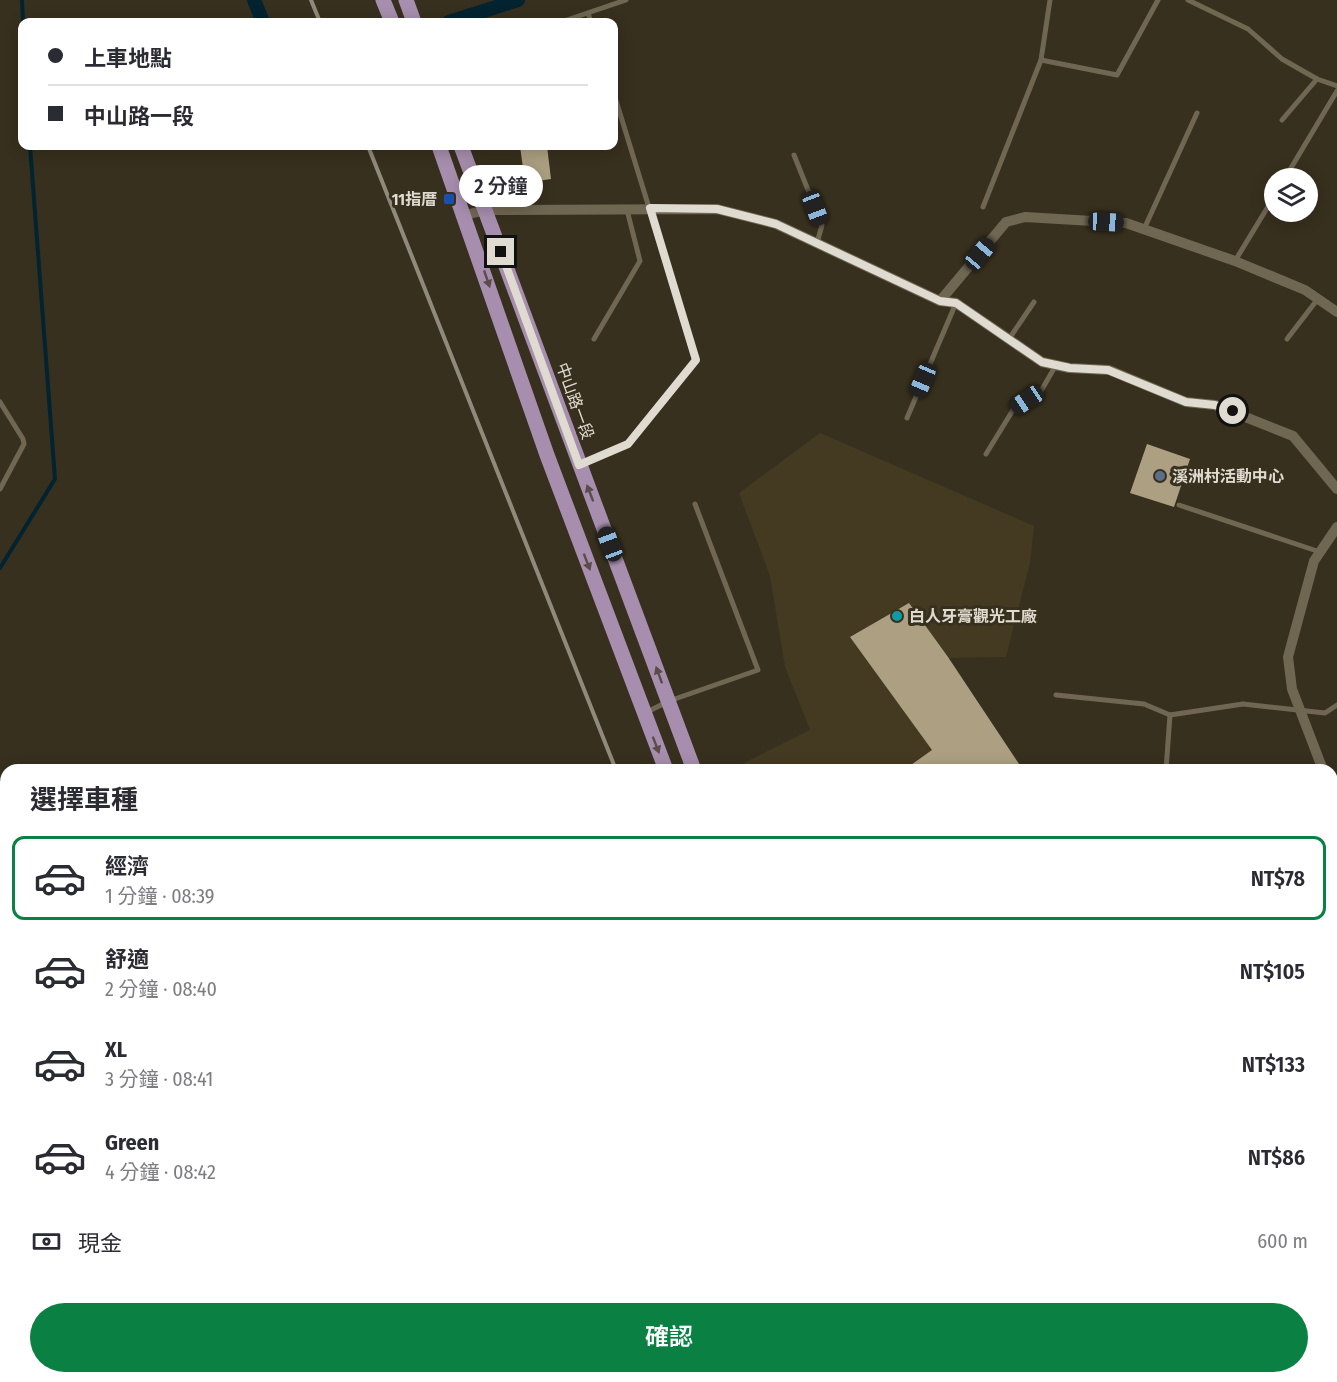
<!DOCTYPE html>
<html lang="zh-TW">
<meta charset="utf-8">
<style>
:root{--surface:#fff;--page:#f2f2f3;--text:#2b2b33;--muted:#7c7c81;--line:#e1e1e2;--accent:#0b8043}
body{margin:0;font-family:"Fira Sans Condensed","Noto Sans TC",sans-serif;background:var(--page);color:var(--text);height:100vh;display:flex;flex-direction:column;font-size:22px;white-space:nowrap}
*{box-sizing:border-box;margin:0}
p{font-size:20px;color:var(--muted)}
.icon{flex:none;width:33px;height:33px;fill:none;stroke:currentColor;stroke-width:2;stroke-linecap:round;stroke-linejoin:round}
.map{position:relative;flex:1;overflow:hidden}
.sheet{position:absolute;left:0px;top:764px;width:1338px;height:620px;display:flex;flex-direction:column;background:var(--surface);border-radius:18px 18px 0 0;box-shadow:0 3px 15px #0003}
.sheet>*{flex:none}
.guide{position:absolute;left:18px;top:18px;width:600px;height:132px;border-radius:12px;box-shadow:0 3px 15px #0003;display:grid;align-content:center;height:132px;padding:0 30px;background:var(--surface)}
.buttons{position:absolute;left:1264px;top:168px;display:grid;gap:12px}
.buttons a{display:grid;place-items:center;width:54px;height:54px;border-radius:50%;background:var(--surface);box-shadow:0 3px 15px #0003;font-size:30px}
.end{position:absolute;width:27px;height:27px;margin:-14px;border:8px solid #e0dbd0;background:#111;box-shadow:0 0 0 3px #111}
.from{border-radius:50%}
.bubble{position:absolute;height:42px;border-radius:21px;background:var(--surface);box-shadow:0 3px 15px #0003;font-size:20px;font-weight:600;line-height:42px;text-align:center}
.car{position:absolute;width:18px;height:36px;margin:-18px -9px;border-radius:8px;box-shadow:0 0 4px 2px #0007;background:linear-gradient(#222 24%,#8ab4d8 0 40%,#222 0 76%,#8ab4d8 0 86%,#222 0)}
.guide b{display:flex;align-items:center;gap:21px;height:57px;font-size:22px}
.guide b+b{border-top:2px solid var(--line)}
.guide i{width:15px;height:15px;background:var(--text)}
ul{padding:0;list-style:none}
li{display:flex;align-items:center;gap:18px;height:84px;margin:0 12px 9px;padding:0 18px;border:3px solid transparent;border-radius:12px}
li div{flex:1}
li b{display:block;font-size:22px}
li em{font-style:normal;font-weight:600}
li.current{border-color:var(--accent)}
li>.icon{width:54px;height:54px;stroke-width:1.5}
h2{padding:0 30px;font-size:27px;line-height:72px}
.pay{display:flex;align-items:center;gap:15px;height:66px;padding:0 30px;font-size:22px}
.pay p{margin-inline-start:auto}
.action{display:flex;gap:12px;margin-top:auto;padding:12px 30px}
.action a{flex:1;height:69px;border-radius:36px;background:var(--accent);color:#fff;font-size:24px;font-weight:600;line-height:69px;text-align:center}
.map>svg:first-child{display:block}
.built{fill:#443a21}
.education{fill:#473331}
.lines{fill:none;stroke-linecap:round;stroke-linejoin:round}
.stream{stroke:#032331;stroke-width:4}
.canal{stroke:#032331;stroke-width:14}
.building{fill:#ada082}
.secondary-tunnel{stroke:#514a39;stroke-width:14;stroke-dasharray:14 7;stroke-linecap:butt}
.lane{stroke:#706753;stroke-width:5}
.street{stroke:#706753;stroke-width:10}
.secondary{stroke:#706753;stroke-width:14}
.primary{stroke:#a78eae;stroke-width:15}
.rail{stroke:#908a7c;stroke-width:4}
.oneway{fill:#594c49}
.route{stroke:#e0dbd0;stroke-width:8}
.transit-dot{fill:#1a4fb4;stroke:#38301e;stroke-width:2}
.service-dot{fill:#5c6f8a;stroke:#38301e;stroke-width:2}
.culture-dot{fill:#0f9aa8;stroke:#38301e;stroke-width:2}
.labels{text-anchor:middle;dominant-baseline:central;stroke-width:6;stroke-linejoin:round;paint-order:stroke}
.poi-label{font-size:16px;font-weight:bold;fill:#e0dbd0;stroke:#38301e;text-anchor:start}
.street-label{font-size:16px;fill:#e0dbd0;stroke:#38301e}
</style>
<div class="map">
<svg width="1337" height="1382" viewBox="0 0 1337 1382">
<rect width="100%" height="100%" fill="#38301e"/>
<polygon class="built" points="820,433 1034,526 1030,563 1006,657 948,658 1023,769 730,770 810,730 785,667 770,576 739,493"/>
<polygon class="education" points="74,1377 549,1377 554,1382 70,1382"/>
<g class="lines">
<g class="stream">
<polyline points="22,0 23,22"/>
<polyline points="0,568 55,479 30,146"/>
</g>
<g class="canal">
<polyline points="254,0 263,22"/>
<polyline points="449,22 518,0"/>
</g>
</g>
<g class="building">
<polygon points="520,146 547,146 551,179 525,183"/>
<polygon points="1147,444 1190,459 1174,507 1130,493"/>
<polygon points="909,603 948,657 1023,770 904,770 932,750 850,637"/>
</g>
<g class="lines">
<polyline class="secondary-tunnel" points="1057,1382 1063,1377"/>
<g class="lane">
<polyline points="1188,0 1248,29 1282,59 1317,79 1337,86"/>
<polyline points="588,13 591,22"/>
<polyline points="561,22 626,0"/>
<polyline points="1041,60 1117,75 1158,0"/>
<polyline points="1282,120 1317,79"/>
<polyline points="794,155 822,225 817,243"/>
<polyline points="1285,178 1337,91"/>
<polyline points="983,207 1041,60 1050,0"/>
<polyline points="1144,229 1197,113"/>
<polyline points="1235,261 1275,195"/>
<polyline points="594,339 640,261 627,210"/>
<polyline points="1009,339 1034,302"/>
<polyline points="1287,339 1317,300"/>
<polyline points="0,402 23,439 24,444 0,489"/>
<polyline points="907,418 956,303"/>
<polyline points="986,454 1013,410 1041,391 1056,365"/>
<polyline points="582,464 628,444 696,360 614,94"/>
<polyline points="1179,505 1320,552"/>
<polyline points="1056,695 1144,704 1170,715 1243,704 1325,713 1337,705"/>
<polyline points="645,713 669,701 758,670 695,504"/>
<polyline points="1166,770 1170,715"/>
<polyline points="1332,1038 1337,1040"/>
<polyline points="1332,1160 1337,1164"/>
<polyline points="554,1377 559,1382"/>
</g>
<g class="street">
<polyline points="465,215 486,210 717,209 776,224 940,301 956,303 1042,362 1069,368 1109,370 1186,402 1215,405 1293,436 1337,489"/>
<polyline points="940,301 1006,222 1025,217 1126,223 1235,261 1305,290 1337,312"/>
<polyline points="1323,770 1292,689 1288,657 1314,561 1337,527"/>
<polyline points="1332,788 1337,798"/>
<polyline points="1332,1007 1337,997"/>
<polyline points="1202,1377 1206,1382"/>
<polyline points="1257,1377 1258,1382"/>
</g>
<g class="secondary">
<polyline points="1022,1382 1029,1377"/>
<polyline points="1092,1382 1098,1377"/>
</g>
<g class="primary">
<polyline points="383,0 392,22"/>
<polyline points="406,0 414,22"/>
<polyline points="439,146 547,455 666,770"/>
<polyline points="461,146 694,770"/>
<polyline points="904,1377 906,1382"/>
<polyline points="940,1377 942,1382"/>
</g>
<g class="rail">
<polyline points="311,0 320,22"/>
<polyline points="368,146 616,770"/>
<polyline points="857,1377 859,1382"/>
</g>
</g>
<defs><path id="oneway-solid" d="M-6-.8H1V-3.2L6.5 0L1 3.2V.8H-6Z" transform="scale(1.5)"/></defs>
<g class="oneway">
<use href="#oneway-solid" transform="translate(487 279) rotate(71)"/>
<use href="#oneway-solid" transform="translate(590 493) rotate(-111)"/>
<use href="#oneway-solid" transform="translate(587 562) rotate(69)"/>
<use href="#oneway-solid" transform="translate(659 675) rotate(-110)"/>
<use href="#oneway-solid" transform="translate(656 745) rotate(69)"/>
</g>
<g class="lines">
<polyline class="route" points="501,252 579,465 628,444 696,360 650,208 717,209 776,224 940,301 956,303 1042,362 1070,368 1108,370 1186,402 1215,405 1233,411"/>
</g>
<rect class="transit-dot" x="443" y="193" width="12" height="12" rx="3"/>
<circle class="service-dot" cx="1160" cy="476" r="6"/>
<circle class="culture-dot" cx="897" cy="616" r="6"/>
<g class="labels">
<g class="poi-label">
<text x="437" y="199" text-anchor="end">11指厝</text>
<text x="1172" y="476">溪洲村活動中心</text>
<text x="909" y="616">白人牙膏觀光工廠</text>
</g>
<g class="street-label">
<text transform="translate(575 401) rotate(70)">中山路一段</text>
</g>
</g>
</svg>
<div class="buttons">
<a><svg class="icon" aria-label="layers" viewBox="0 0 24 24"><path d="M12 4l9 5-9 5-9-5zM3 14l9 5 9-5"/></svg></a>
</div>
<i class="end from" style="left:1233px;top:411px"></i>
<i class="end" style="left:501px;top:252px"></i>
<div class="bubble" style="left:459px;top:165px;width:84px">2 分鐘</div>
<i class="car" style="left:815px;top:208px;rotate:159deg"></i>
<i class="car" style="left:1106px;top:222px;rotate:93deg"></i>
<i class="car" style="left:980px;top:254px;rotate:40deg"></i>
<i class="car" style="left:923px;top:380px;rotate:203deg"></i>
<i class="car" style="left:1027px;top:400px;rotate:236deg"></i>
<i class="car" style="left:610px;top:544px;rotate:339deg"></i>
<div class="guide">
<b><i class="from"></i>上車地點</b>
<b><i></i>中山路一段</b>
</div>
<section class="sheet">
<h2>選擇車種</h2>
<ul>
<li class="current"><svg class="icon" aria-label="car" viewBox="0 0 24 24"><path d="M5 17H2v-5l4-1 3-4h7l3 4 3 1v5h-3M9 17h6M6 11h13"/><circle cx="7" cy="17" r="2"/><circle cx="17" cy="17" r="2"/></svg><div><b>經濟</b><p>1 分鐘 · 08:39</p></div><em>NT$78</em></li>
<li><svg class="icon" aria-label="car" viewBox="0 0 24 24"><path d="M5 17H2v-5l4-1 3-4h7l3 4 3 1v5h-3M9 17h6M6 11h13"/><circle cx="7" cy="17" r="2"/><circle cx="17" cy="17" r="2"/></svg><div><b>舒適</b><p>2 分鐘 · 08:40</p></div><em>NT$105</em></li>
<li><svg class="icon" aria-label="car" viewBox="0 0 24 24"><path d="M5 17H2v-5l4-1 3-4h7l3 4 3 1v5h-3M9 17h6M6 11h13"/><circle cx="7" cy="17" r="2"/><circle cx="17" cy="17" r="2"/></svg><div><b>XL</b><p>3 分鐘 · 08:41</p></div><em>NT$133</em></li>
<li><svg class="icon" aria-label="car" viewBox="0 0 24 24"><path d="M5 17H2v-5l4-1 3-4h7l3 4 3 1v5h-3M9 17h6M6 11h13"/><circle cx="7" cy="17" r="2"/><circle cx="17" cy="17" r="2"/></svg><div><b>Green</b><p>4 分鐘 · 08:42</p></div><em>NT$86</em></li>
</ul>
<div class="pay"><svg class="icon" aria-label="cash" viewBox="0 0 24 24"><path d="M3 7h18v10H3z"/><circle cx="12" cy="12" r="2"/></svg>現金<p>600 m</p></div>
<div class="action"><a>確認</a></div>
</section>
</div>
